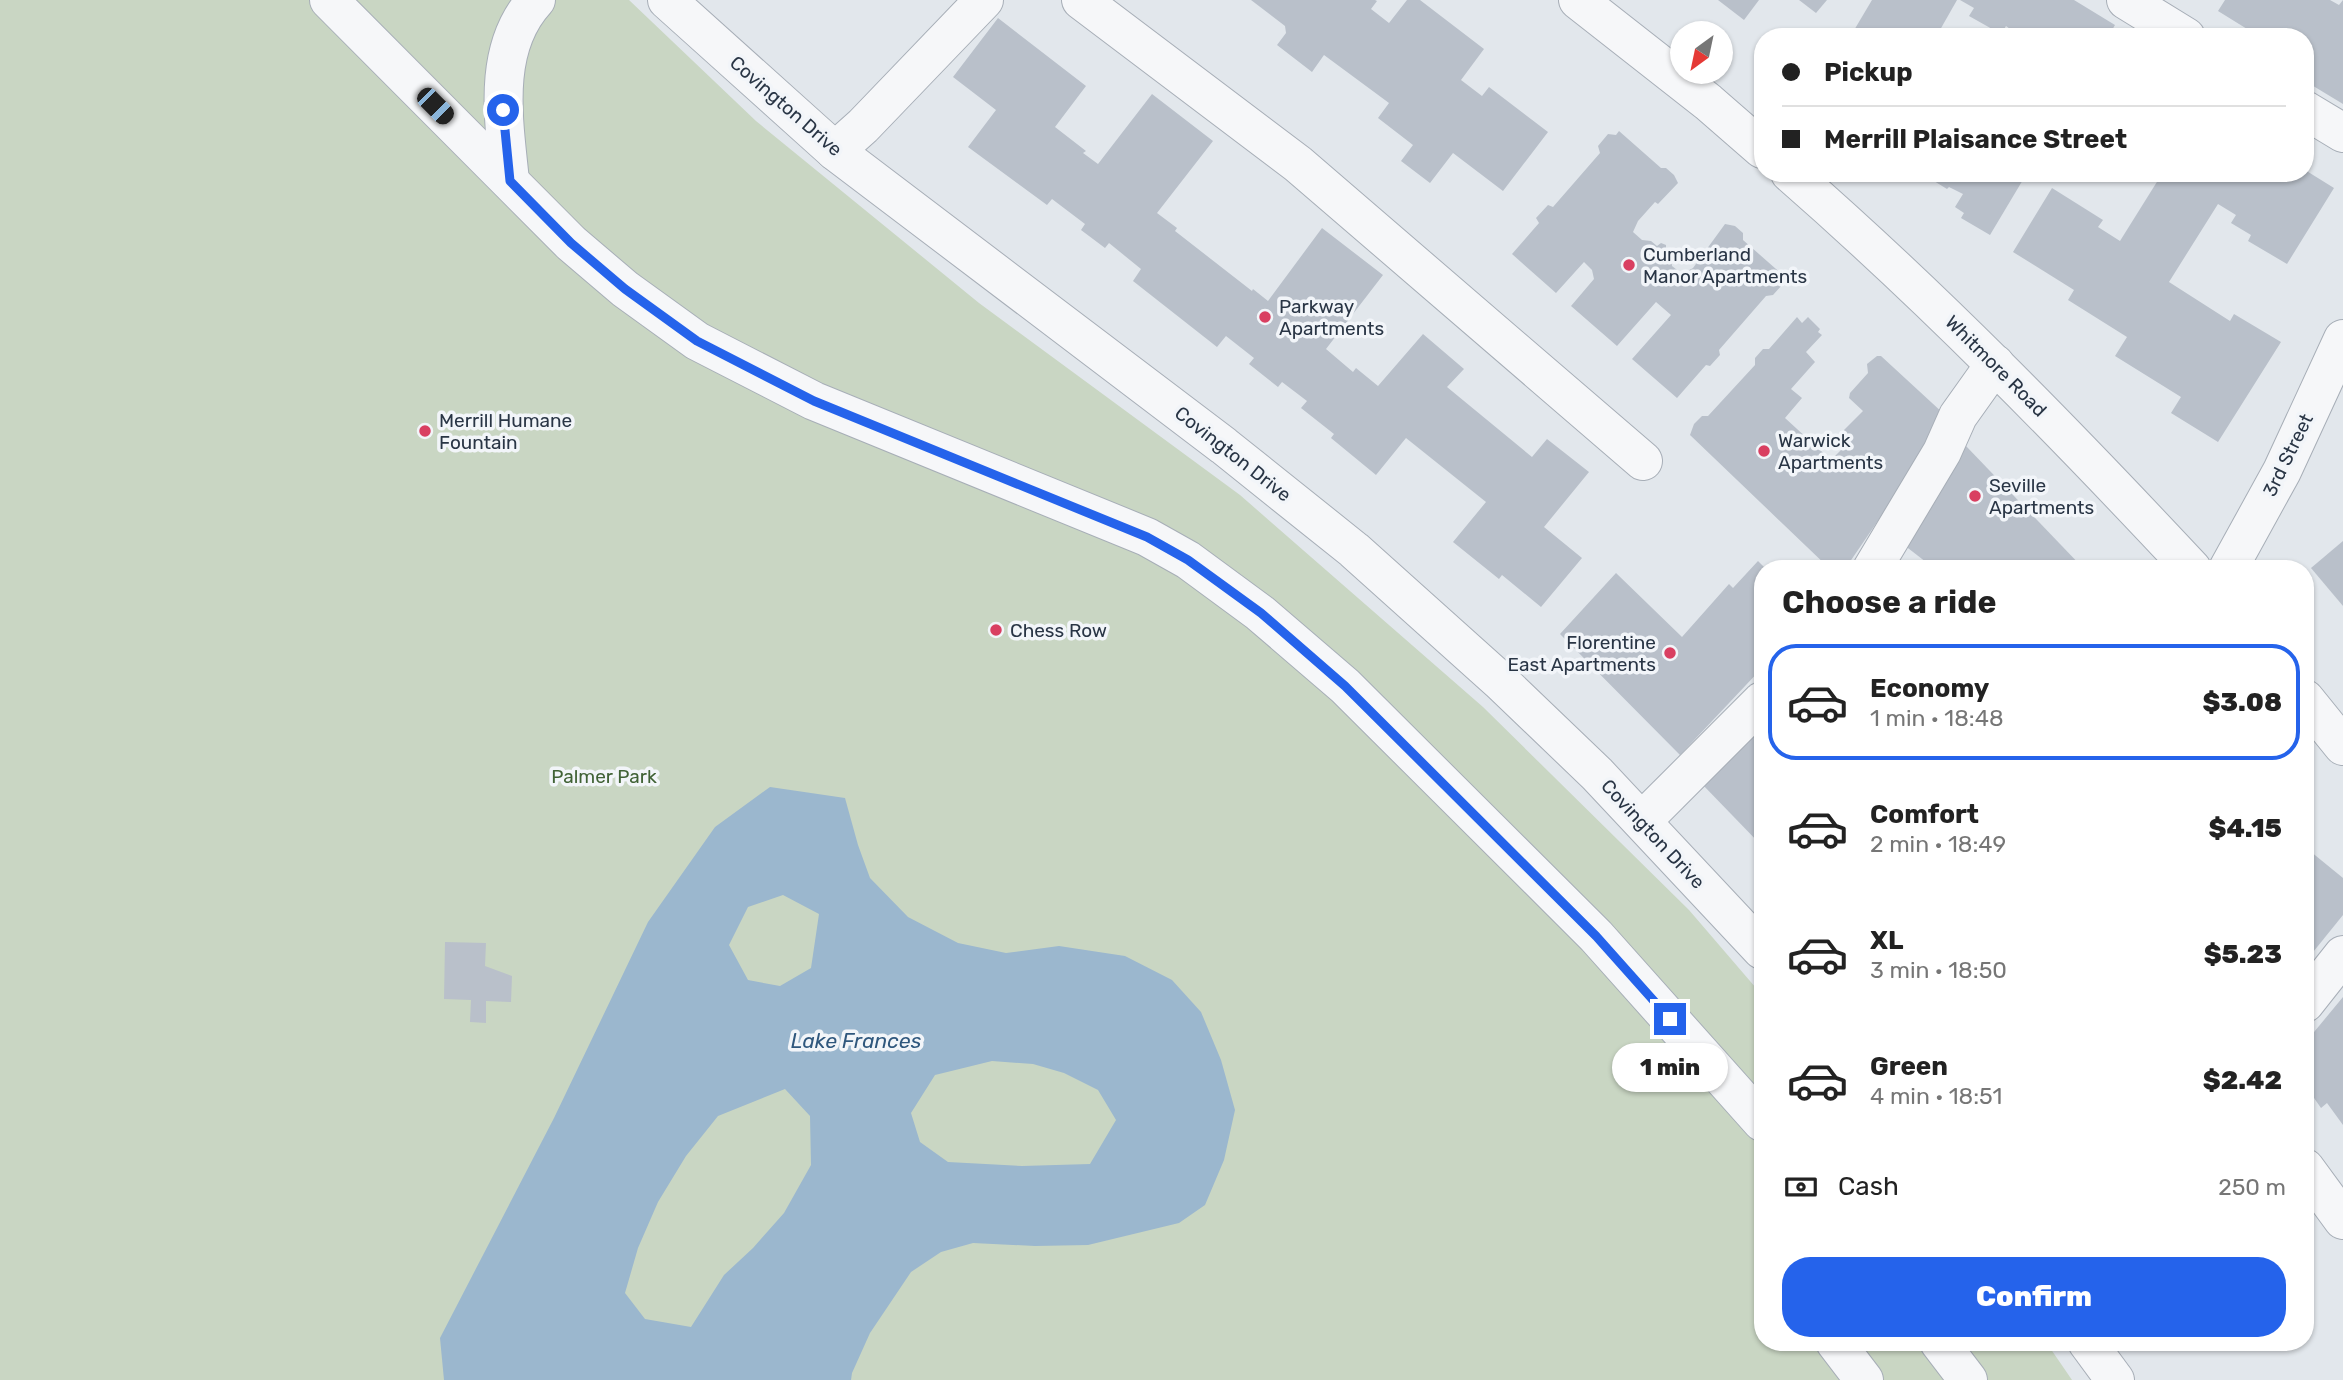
<!DOCTYPE html>
<meta charset="utf-8">
<style>
:root{--surface:#fff;--page:#f2f2f2;--text:#222;--muted:#767676;--line:#e0e0e0;--accent:#2563eb}
body{margin:0;font-family:Rubik,sans-serif;background:var(--page);color:var(--text);height:100vh;display:flex;flex-direction:column;font-size:26px;white-space:nowrap}
*{box-sizing:border-box;margin:0}
p{font-size:23px;color:var(--muted)}
.icon{flex:none;width:38px;height:38px;fill:none;stroke:currentColor;stroke-width:2;stroke-linecap:round;stroke-linejoin:round}
.map{position:relative;flex:1;overflow:hidden}
.panel{position:absolute;left:1754px;top:560px;width:560px;height:791px;display:flex;flex-direction:column;background:var(--surface);border-radius:28px;box-shadow:0 2px 5px #0004}
.panel>*{flex:none}
.guide{position:absolute;left:1754px;top:28px;width:560px;height:154px;border-radius:28px;box-shadow:0 2px 5px #0004;display:grid;align-content:center;height:154px;padding:0 28px;background:var(--surface)}
.needle{width:46px;rotate:213deg}
.controls{position:absolute;left:1670px;top:21px;display:grid;gap:14px}
.controls a{display:grid;place-items:center;width:63px;height:63px;border-radius:50%;background:var(--surface);box-shadow:0 2px 5px #0004;font-size:35px}
.end{position:absolute;width:32px;height:32px;margin:-16px;border:9px solid #2563eb;background:#fff;box-shadow:0 0 0 4px #fff}
.from{border-radius:50%}
.bubble{position:absolute;height:49px;border-radius:24px;background:var(--surface);box-shadow:0 2px 5px #0004;font-size:23px;font-weight:800;line-height:49px;text-align:center}
.car{position:absolute;width:21px;height:42px;margin:-21px -10px;border-radius:9px;box-shadow:0 0 5px 2px #0007;background:linear-gradient(#222 24%,#8ab4d8 0 40%,#222 0 76%,#8ab4d8 0 86%,#222 0)}
.guide b{display:flex;align-items:center;gap:24px;height:66px;font-size:26px}
.guide b+b{border-top:2px solid var(--line)}
.guide i{width:18px;height:18px;background:var(--text)}
ul{padding:0;list-style:none}
li{display:flex;align-items:center;gap:21px;height:116px;margin:0 14px 10px;padding:0 14px;border:4px solid transparent;border-radius:28px}
li div{flex:1}
li b{display:block;font-size:26px}
li em{font-style:normal;font-weight:800}
li.on{border-color:var(--accent)}
li>.icon{width:63px;height:63px;stroke-width:1.5}
h2{padding:0 28px;font-size:32px;line-height:84px}
.pay{display:flex;align-items:center;gap:18px;height:77px;padding:0 28px;font-size:26px}
.pay p{margin-inline-start:auto}
.action{display:flex;gap:14px;margin-top:auto;padding:14px 28px}
.action a{flex:1;height:80px;border-radius:28px;background:var(--accent);color:#fff;font-size:28px;font-weight:800;line-height:80px;text-align:center}
.map>svg:first-child{display:block}
.green{fill:#c9d6c3}
.water{fill:#9bb7ce;fill-rule:evenodd}
.building{fill:#b9c0ca}
.lines{fill:none;stroke-linecap:round;stroke-linejoin:round}
.minor-casing{stroke:#a7aeb7;stroke-width:40}
.minor{stroke:#f6f7f9;stroke-width:38}
.route{stroke:#2563eb;stroke-width:9}
.poi-dot{fill:#d93f61;stroke:#f2f5f9;stroke-width:2.5}
.labels{text-anchor:middle;dominant-baseline:central;stroke-width:7;stroke-linejoin:round;paint-order:stroke}
.street-label{font-size:19px;fill:#293545;stroke:#f2f5f9}
.poi-label{font-size:19px;fill:#293545;stroke:#f2f5f9;text-anchor:start}
.park-label{font-size:19px;fill:#406235;stroke:#f2f5f9}
.water-label{font-size:21px;font-style:italic;fill:#2f577d;stroke:#f2f5f9}
</style>
<div class="map">
<svg width="2343" height="1380" viewBox="0 0 2343 1380">
<rect width="100%" height="100%" fill="#e2e7ec"/>
<polygon class="green" points="0,0 629,0 756,121 979,303 1240,495 1483,707 1689,910 1762,995 1762,1342 2046,1342 2072,1380 0,1380"/>
<path class="water" d="M770 787 845 798 858 845 870 878 908 917 958 943 1006 953 1059 946 1125 956 1172 980 1201 1012 1221 1060 1235 1110 1224 1160 1205 1205 1179 1223 1088 1245 1035 1246 973 1243 941 1252 911 1272 870 1333 852 1373 851 1380H444L440 1338 554 1118 648 922 715 827ZM783 895 819 914 811 968 780 986 748 980 729 945 748 907ZM992 1061 1033 1064 1064 1073 1098 1090 1116 1120 1090 1164 1022 1166 948 1162 920 1142 911 1113 935 1075ZM785 1089 810 1116 811 1165 784 1213 753 1248 724 1275 691 1327 645 1319 625 1293 638 1248 658 1202 686 1156 718 1116Z"/>
<g class="building">
<polygon points="1251,0 1375,0 1377,1 1371,9 1389,23 1407,0 1420,0 1484,49 1461,80 1482,96 1489,87 1548,132 1503,191 1453,153 1430,183 1401,161 1413,145 1378,118 1389,103 1324,55 1312,72 1277,45 1286,33 1285,26"/>
<polygon points="1718,0 1759,0 1744,20"/>
<polygon points="1799,0 1827,0 1816,13"/>
<polygon points="1872,0 1957,0 1936,37 1850,37"/>
<polygon points="1960,0 2074,0 2115,25 2108,37 2021,37 2006,26 2001,34 1969,16 1974,8"/>
<polygon points="2225,0 2330,0 2339,5 2343,0 2343,104 2305,81 2305,37 2260,37 2218,11"/>
<polygon points="998,18 1086,86 1055,127 1086,151 1083,153 1098,164 1152,94 1213,141 1157,213 1177,228 1175,231 1252,291 1253,289 1268,301 1322,228 1383,275 1326,349 1353,372 1356,368 1378,386 1423,334 1464,369 1447,387 1532,457 1547,439 1589,472 1544,527 1582,558 1541,607 1502,575 1499,579 1453,542 1486,502 1406,438 1376,475 1331,438 1334,434 1301,408 1307,401 1282,382 1278,387 1249,364 1254,358 1226,336 1217,347 1133,281 1141,269 1109,243 1105,248 1081,230 1085,224 1052,199 1047,205 968,147 996,110 953,77"/>
<polygon points="1619,131 1661,168 1666,168 1674,175 1678,183 1658,204 1655,202 1638,221 1633,232 1642,240 1651,241 1657,246 1661,243 1666,245 1666,254 1671,257 1672,266 1682,274 1693,268 1725,224 1735,226 1743,233 1743,240 1784,276 1781,279 1783,284 1773,295 1766,296 1719,350 1720,355 1710,366 1706,365 1677,398 1632,359 1671,315 1656,302 1617,346 1571,306 1594,279 1592,270 1584,262 1556,293 1512,254 1539,223 1536,218 1548,205 1553,207 1600,153 1598,146 1608,134 1616,135"/>
<polygon points="2305,170 2334,188 2287,264 2248,241 2251,235 2231,223 2236,215 2218,204 2169,282 2230,321 2234,314 2281,342 2218,442 2171,413 2181,397 2115,356 2127,337 2068,300 2074,290 2013,252 2052,188 2103,220 2098,227 2120,241 2160,177 2153,173 2305,173"/>
<polygon points="1921,173 2027,173 1990,235 1961,218 1964,213 1955,207 1963,194 1949,187 1947,189"/>
<polygon points="1797,317 1802,323 1808,317 1820,329 1818,332 1822,335 1806,352 1815,362 1791,389 1802,398 1785,418 1831,460 1849,442 1845,438 1844,430 1863,411 1849,398 1850,393 1868,373 1867,364 1877,356 1881,356 1944,414 1903,484 1845,569 1830,569 1690,435 1694,424 1702,416 1708,416 1755,365 1755,358 1763,349 1769,349"/>
<polygon points="1966,446 2084,569 1935,569 1904,545"/>
<polygon points="2343,541 2343,606 2311,568"/>
<polygon points="1758,561 1766,569 1762,569 1762,668 1680,755 1560,634 1616,573 1682,637 1729,584 1733,588"/>
<polygon points="1762,724 1762,846 1702,784"/>
<polygon points="2305,847 2343,878 2343,915 2305,962"/>
<polygon points="445,942 486,943 485,966 512,976 511,1002 486,1001 486,1023 470,1022 471,1000 444,999"/>
<polygon points="2343,997 2343,1125 2327,1103 2321,1108 2305,1085 2305,1043"/>
</g>
<g class="lines">
<defs>
<g id="minor">
<polyline points="329,0 571,243 625,289 697,341 814,401 1147,537 1188,560 1260,613 1345,686 1596,936 1762,1122"/>
<polyline points="667,0 835,151 1224,446 1354,550 1500,681 1597,774 1762,950"/>
<polyline points="1081,0 1298,164 1643,461"/>
<polyline points="1578,0 1708,102 1762,149"/>
<polyline points="2126,0 2186,37"/>
<polyline points="2305,110 2343,133"/>
<polyline points="835,151 863,126 984,0"/>
<path d="M1790 173C1932 297 2063 431 2192 569"/>
<path d="M510 181C504 121 491 49 536 0"/>
<polyline points="1872,569 1942,452 1958,416 1995,364"/>
<polyline points="2228,569 2282,471 2343,339"/>
<polyline points="2305,699 2343,746"/>
<polyline points="1642,821 1762,701"/>
<polyline points="2305,1003 2343,955"/>
<polyline points="2305,1168 2343,1220"/>
<polyline points="1835,1342 1864,1380"/>
<polyline points="1939,1342 1968,1380"/>
<polyline points="2087,1342 2115,1380"/>
</g>
</defs>
<use href="#minor" class="minor-casing"/>
<use href="#minor" class="minor"/>
</g>
<g class="lines">
<polyline class="route" points="503,110 510,181 571,243 625,289 697,341 814,401 1147,537 1188,560 1261,613 1345,686 1596,936 1670,1019"/>
</g>
<g class="poi-dot">
<circle cx="1629" cy="265" r="7"/>
<circle cx="1265" cy="317" r="7"/>
<circle cx="425" cy="431" r="7"/>
<circle cx="1764" cy="451" r="7"/>
<circle cx="1975" cy="496" r="7"/>
<circle cx="996" cy="630" r="7"/>
<circle cx="1670" cy="653" r="7"/>
</g>
<g class="labels">
<g class="street-label">
<text transform="translate(786 106) rotate(41)">Covington Drive</text>
<text transform="translate(1996 366) rotate(45)">Whitmore Road</text>
<text transform="translate(1233 454) rotate(38)">Covington Drive</text>
<text transform="translate(2288 455) rotate(-64)">3rd Street</text>
<text transform="translate(1653 834) rotate(47)">Covington Drive</text>
</g>
<g class="poi-label">
<text x="1643" y="254">Cumberland<tspan x="1643" dy="22">Manor Apartments</tspan></text>
<text x="1279" y="306">Parkway<tspan x="1279" dy="22">Apartments</tspan></text>
<text x="439" y="420">Merrill Humane<tspan x="439" dy="22">Fountain</tspan></text>
<text x="1778" y="440">Warwick<tspan x="1778" dy="22">Apartments</tspan></text>
<text x="1989" y="485">Seville<tspan x="1989" dy="22">Apartments</tspan></text>
<text x="1010" y="630">Chess Row</text>
<text x="1656" y="642" text-anchor="end">Florentine<tspan x="1656" dy="22">East Apartments</tspan></text>
</g>
<g class="park-label">
<text x="604" y="776">Palmer Park</text>
</g>
<g class="water-label">
<text x="856" y="1040">Lake Frances</text>
</g>
</g>
</svg>
<div class="controls">
<a><svg class="needle" viewBox="-14 -14 28 28"><path d="M0-13l5 13h-10z" fill="#e53935"/><path d="M0 13l5-13h-10z" fill="#767676"/></svg></a>
</div>
<i class="end from" style="left:503px;top:110px"></i>
<i class="end" style="left:1670px;top:1019px"></i>
<div class="bubble" style="left:1612px;top:1043px;width:116px">1 min</div>
<i class="car" style="left:435px;top:106px;rotate:135deg"></i>
<div class="guide">
<b><i class="from"></i>Pickup</b>
<b><i></i>Merrill Plaisance Street</b>
</div>
<section class="panel">
<h2>Choose a ride</h2>
<ul>
<li class="on"><svg class="icon" aria-label="car" viewBox="0 0 24 24"><path d="M5 17H2v-5l4-1 3-4h7l3 4 3 1v5h-3M9 17h6M6 11h13"/><circle cx="7" cy="17" r="2"/><circle cx="17" cy="17" r="2"/></svg><div><b>Economy</b><p>1 min · 18:48</p></div><em>$3.08</em></li>
<li><svg class="icon" aria-label="car" viewBox="0 0 24 24"><path d="M5 17H2v-5l4-1 3-4h7l3 4 3 1v5h-3M9 17h6M6 11h13"/><circle cx="7" cy="17" r="2"/><circle cx="17" cy="17" r="2"/></svg><div><b>Comfort</b><p>2 min · 18:49</p></div><em>$4.15</em></li>
<li><svg class="icon" aria-label="car" viewBox="0 0 24 24"><path d="M5 17H2v-5l4-1 3-4h7l3 4 3 1v5h-3M9 17h6M6 11h13"/><circle cx="7" cy="17" r="2"/><circle cx="17" cy="17" r="2"/></svg><div><b>XL</b><p>3 min · 18:50</p></div><em>$5.23</em></li>
<li><svg class="icon" aria-label="car" viewBox="0 0 24 24"><path d="M5 17H2v-5l4-1 3-4h7l3 4 3 1v5h-3M9 17h6M6 11h13"/><circle cx="7" cy="17" r="2"/><circle cx="17" cy="17" r="2"/></svg><div><b>Green</b><p>4 min · 18:51</p></div><em>$2.42</em></li>
</ul>
<div class="pay"><svg class="icon" aria-label="cash" viewBox="0 0 24 24"><path d="M3 7h18v10H3z"/><circle cx="12" cy="12" r="2"/></svg>Cash<p>250 m</p></div>
<div class="action"><a>Confirm</a></div>
</section>
</div>
